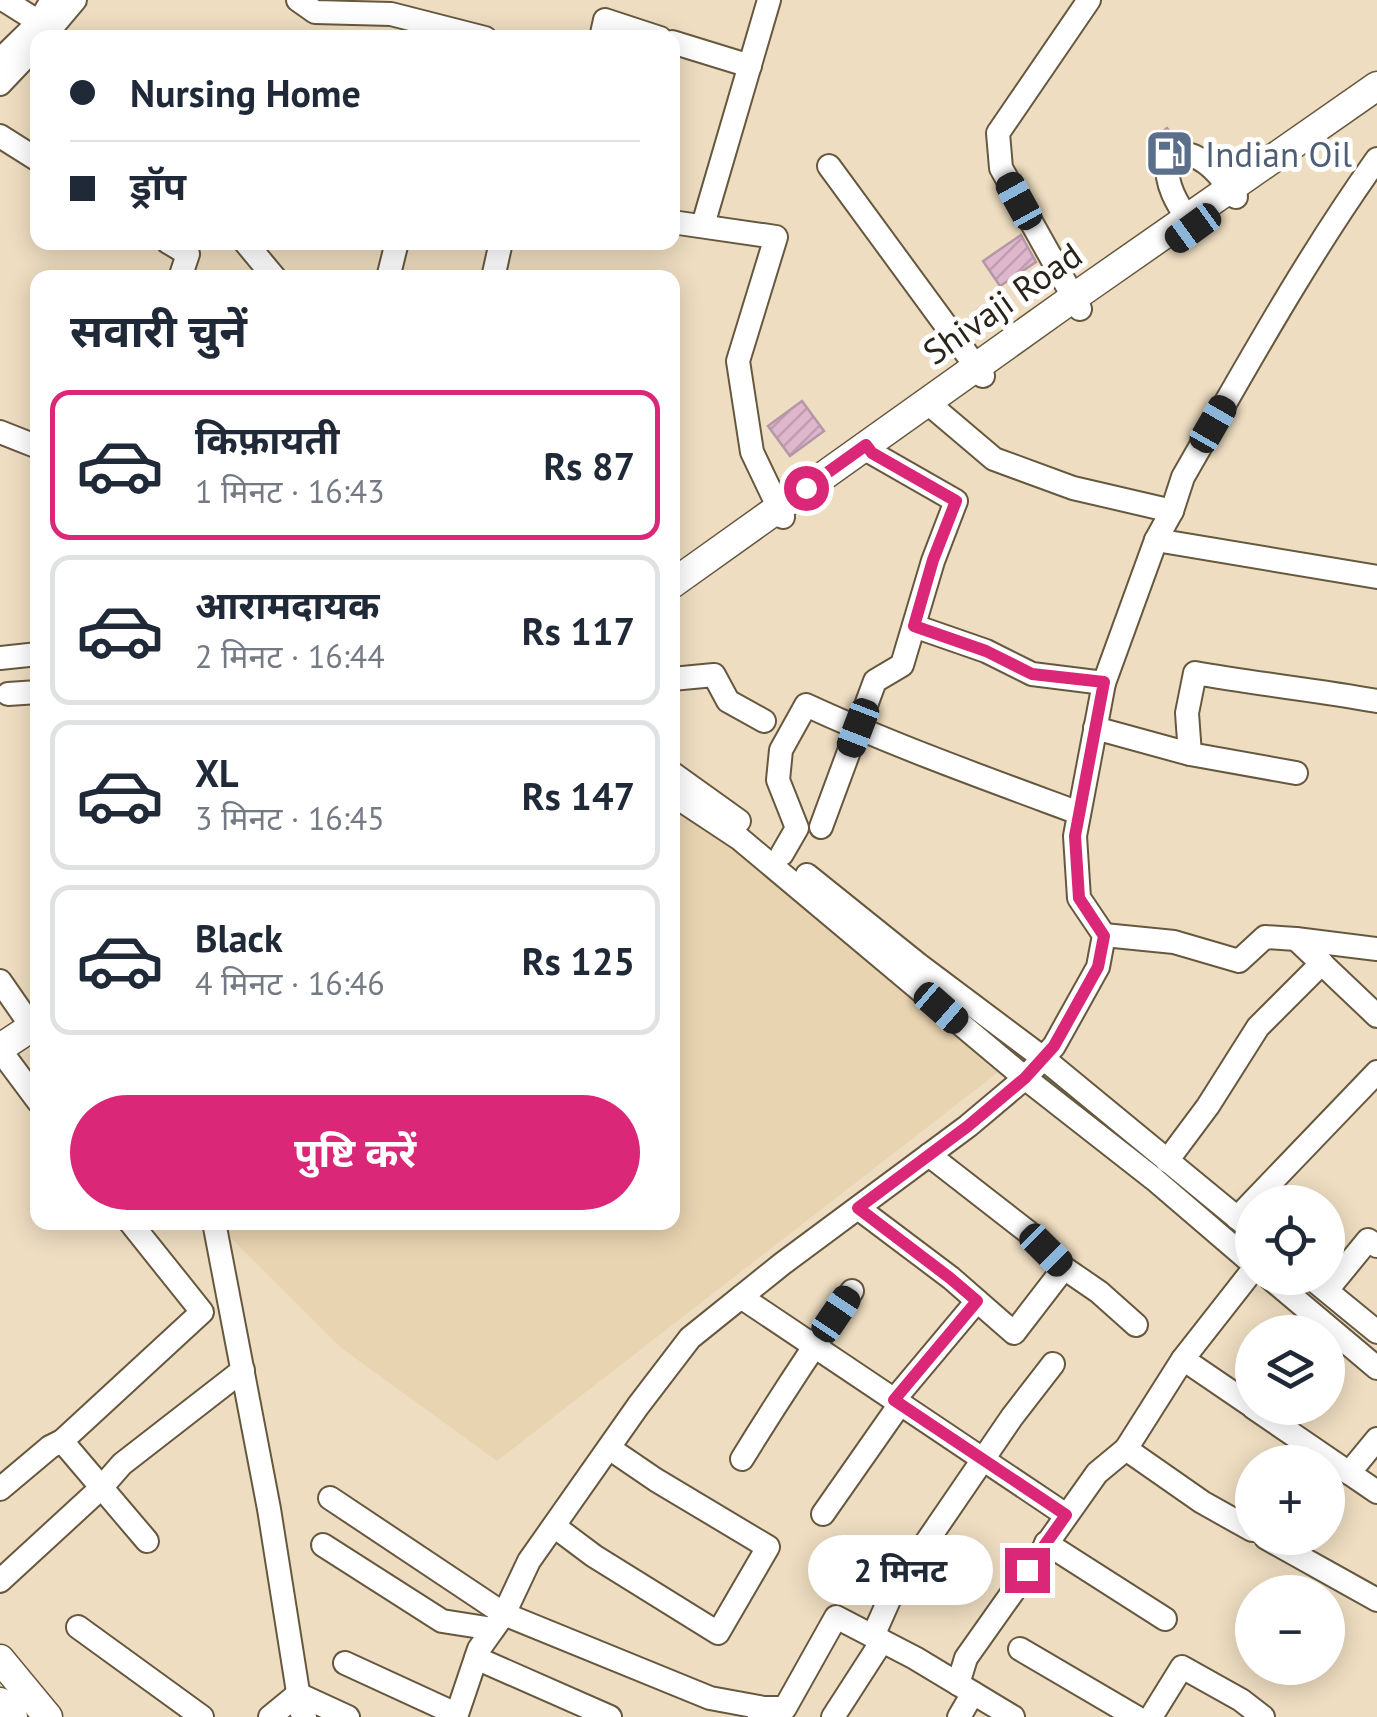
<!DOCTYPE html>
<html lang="hi">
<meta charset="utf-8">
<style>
:root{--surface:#fff;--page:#f2f2f3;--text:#1f2937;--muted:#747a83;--line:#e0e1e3;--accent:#db2777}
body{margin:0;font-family:"PT Sans","Noto Sans Devanagari",sans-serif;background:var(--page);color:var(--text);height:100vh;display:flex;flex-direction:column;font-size:38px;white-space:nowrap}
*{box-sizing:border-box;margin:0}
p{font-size:32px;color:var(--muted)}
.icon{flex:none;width:55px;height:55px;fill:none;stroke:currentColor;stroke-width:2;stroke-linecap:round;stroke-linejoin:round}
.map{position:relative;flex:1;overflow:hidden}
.sheet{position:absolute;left:30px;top:270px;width:650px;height:960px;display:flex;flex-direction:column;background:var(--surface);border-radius:20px;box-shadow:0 5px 25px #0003}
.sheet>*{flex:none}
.top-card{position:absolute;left:30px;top:30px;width:650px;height:220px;border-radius:20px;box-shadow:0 5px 25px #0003;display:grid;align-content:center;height:220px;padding:0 40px;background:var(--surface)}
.fabs{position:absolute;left:1235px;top:1185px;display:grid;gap:20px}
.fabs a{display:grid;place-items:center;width:110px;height:110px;border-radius:50%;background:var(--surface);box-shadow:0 5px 25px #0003;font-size:50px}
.end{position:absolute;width:45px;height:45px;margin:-22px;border:12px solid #db2777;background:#fff;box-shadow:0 0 0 5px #fff}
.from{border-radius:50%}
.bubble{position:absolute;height:70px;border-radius:35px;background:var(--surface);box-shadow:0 5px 25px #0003;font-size:32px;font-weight:700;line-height:70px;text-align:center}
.car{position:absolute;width:30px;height:60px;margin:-30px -15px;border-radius:12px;box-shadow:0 0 8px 2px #0007;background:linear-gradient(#222 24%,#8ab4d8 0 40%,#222 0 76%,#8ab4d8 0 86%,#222 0)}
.top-card b{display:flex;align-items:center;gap:35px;height:95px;font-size:38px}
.top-card b+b{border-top:2px solid var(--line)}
.top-card i{width:25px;height:25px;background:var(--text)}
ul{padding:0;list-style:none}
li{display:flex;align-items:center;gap:30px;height:150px;margin:0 20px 15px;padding:0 20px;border:5px solid var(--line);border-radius:20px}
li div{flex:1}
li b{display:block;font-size:38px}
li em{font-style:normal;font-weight:700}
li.selected{border-color:var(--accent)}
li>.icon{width:90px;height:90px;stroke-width:1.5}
h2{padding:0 40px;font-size:45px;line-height:120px}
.cta{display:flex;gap:20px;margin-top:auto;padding:20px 40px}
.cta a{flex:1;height:115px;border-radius:60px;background:var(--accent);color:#fff;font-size:40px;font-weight:700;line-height:115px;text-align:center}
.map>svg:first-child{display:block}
.built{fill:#e9d4b1}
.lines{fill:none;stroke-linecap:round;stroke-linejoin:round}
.stream{stroke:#6f908f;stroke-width:5}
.building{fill:url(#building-hatch);stroke:#b598a8;stroke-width:2.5}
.minor-casing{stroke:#66583f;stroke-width:26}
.major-casing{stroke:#66583f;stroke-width:31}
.minor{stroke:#fff;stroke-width:22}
.major{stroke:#fff;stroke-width:28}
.route{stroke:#db2777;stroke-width:12}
.labels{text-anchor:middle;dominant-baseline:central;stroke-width:10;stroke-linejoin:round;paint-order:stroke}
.service-label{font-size:35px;fill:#4e5e75;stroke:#fff;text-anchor:start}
.street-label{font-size:35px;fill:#2a2319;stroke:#fff}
</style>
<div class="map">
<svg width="1377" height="1717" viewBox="0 0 1377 1717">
<defs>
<pattern id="building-hatch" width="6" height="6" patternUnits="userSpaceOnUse" patternTransform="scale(2.5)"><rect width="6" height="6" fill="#dfb7cd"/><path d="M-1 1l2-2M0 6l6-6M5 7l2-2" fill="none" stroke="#c09daf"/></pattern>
</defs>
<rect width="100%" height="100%" fill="#eeddc1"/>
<polygon class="built" points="673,803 746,852 1001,1070 497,1461 340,1347 226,1233 231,1222 672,1222"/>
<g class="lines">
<g class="stream">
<polyline points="972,1019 1031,1065"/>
<polyline points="1039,1072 1100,1123"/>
</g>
</g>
<g class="building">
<polygon points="1167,128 1178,140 1158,153 1149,143"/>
<polygon points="1021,235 1036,262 1000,286 983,261"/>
<polygon points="802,401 824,431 790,456 768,426"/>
</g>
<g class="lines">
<defs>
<g id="minor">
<polyline points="4,0 39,22"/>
<polyline points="298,0 315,12 391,14 485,38"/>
<polyline points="43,38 75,0"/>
<polyline points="601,38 605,20 660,38"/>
<polyline points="672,42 750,66"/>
<polyline points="0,60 39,22 52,0"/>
<polyline points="0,84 38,44"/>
<polyline points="0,136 38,160"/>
<polyline points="829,166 983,376"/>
<polyline points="672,222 776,237 738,361 752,452 783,517"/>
<polyline points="703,225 769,0"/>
<path d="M1193 228C1181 209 1164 186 1168 163L1185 153C1210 160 1221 177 1236 197"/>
<polyline points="168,242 188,254 180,278"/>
<polyline points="245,242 275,278"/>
<polyline points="388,278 397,242"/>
<polyline points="493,278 501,242"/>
<polyline points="1080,309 1001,168 998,133 1089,0"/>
<polyline points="935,409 994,459 1073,488 1172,511"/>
<polyline points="0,432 38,447"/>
<polyline points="1156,540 1377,577"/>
<polyline points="914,626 986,651 1032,674 1104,683"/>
<polyline points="0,658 38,654"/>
<polyline points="672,679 714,675 728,701 764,721"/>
<polyline points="8,694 38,692"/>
<path d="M1095 728 1190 754 1187 713 1195 673C1256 684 1317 690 1377 701"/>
<polyline points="1190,754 1296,773"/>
<polyline points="672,773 739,821"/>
<polyline points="672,794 740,839 1025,1078 1154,1179 1252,1263"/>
<polyline points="821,827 875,681 902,665 933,561 956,501 872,453 866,445"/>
<path d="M782 854 797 828 778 780 781 750 806 705C895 746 987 779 1079 813"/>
<polyline points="807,875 919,965 1043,1058 1252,1230"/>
<polyline points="1104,935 1174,942 1239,961 1265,937 1296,939 1377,1016"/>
<polyline points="1296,939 1377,949"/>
<polyline points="0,981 32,1027"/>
<polyline points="0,1050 38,1101"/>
<polyline points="929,1155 1028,1232 1064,1268 1099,1292 1136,1325"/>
<polyline points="1167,1161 1208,1106 1258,1027 1322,963"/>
<polyline points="858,1208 951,1278 1014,1333 1064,1268"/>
<polyline points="1237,1218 1377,1072"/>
<polyline points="214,1222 269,1509 301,1711 305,1717"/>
<polyline points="1270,1278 1377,1368"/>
<polyline points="1311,1278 1377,1332"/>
<polyline points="1327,1290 1368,1240 1377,1246"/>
<polyline points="741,1297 1066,1515"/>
<polyline points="1183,1359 1252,1406"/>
<polyline points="894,1400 977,1301"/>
<polyline points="1254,1408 1377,1492"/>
<polyline points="62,1441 147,1541"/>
<polyline points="1126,1449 1183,1359 1252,1271"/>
<path d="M742 1459C777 1402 814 1346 852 1291"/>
<polyline points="1349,1473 1377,1439"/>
<polyline points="0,1489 50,1447 62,1441 202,1312 130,1222"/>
<polyline points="330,1498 504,1614 710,1698 764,1708"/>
<polyline points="823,1514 900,1404"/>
<polyline points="554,1526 594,1556 718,1633 768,1547 656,1480 609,1448"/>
<polyline points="1266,1538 1377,1600"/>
<polyline points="1046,1543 1165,1619"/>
<polyline points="323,1545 442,1621 493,1629"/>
<polyline points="0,1581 101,1488 122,1464 243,1370"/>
<polyline points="78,1627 202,1717"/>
<polyline points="873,1636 893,1591 1012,1417 1053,1364"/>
<polyline points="1020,1649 1136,1717"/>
<polyline points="476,1658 610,1717"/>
<polyline points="345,1663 456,1714"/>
<polyline points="958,1684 966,1658 1097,1473 1126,1449 1202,1502 1252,1530"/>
<polyline points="270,1717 298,1694 348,1717"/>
<path d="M456 1717 479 1649 504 1614 529 1561 638 1406 690 1338 782 1264 968 1126 1025 1078 1054 1046 1098 967 1104 935 1079 898 1075 836 1104 683 1156 540 1172 511 1183 477C1245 369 1305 260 1377 159"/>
<polyline points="759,1717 764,1708 785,1708 836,1617 915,1658 1013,1717"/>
<polyline points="833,1717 882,1641"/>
<polyline points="959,1717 973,1693"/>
<polyline points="1151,1717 1182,1667 1241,1700 1263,1717"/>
</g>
<g id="major">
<polyline points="672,584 1073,298 1377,86"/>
<polyline points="0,1048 38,1023"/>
<polyline points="0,1659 48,1717"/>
<polyline points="0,1702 13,1717"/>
</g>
</defs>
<use href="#minor" class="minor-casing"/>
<use href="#major" class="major-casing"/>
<use href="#minor" class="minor"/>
<use href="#major" class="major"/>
</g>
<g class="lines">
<polyline class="route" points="806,488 866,445 872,453 956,501 933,560 914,626 986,651 1032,674 1104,682 1075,836 1079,898 1104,936 1098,967 1083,994 1054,1046 1025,1078 968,1126 858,1208 950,1278 977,1301 894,1400 1066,1515 1027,1570"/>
</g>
<defs>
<symbol id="fuel-square" viewBox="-11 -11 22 22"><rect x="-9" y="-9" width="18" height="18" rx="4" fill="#5c6f8a" stroke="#fff"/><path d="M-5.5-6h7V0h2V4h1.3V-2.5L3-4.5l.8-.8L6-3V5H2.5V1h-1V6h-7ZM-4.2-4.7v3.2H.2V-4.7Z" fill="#fff"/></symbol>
</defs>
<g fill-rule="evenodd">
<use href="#fuel-square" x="1142" y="126" width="55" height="55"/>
</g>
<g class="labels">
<g class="service-label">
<text x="1205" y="154">Indian Oil</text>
</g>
<g class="street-label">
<text transform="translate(1002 303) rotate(-35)">Shivaji Road</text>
</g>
</g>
</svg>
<div class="fabs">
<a><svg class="icon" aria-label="locate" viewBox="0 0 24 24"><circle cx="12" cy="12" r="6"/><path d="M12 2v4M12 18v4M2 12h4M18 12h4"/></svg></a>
<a><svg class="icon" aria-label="layers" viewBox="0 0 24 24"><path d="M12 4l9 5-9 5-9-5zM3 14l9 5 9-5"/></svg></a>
<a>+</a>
<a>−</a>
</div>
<i class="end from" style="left:806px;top:488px"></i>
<i class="end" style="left:1027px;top:1570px"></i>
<div class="bubble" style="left:808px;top:1535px;width:185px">2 मिनट</div>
<i class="car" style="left:1019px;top:201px;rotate:331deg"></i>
<i class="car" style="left:1193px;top:228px;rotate:234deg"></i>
<i class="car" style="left:1213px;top:424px;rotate:30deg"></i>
<i class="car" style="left:858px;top:728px;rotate:201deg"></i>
<i class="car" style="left:941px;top:1008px;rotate:131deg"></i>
<i class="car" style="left:1046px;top:1250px;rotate:135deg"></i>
<i class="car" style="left:836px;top:1314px;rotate:34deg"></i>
<div class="top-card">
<b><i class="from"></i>Nursing Home</b>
<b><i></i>ड्रॉप</b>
</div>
<section class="sheet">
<h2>सवारी चुनें</h2>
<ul>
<li class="selected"><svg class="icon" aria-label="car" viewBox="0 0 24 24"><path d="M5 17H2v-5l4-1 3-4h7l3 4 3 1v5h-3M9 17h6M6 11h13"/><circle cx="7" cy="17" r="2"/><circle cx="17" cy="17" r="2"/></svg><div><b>किफ़ायती</b><p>1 मिनट · 16:43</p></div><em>Rs 87</em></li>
<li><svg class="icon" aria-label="car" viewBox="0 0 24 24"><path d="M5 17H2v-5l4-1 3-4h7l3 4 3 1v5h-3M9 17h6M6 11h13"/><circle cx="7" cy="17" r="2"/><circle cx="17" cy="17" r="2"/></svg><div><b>आरामदायक</b><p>2 मिनट · 16:44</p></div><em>Rs 117</em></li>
<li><svg class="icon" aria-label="car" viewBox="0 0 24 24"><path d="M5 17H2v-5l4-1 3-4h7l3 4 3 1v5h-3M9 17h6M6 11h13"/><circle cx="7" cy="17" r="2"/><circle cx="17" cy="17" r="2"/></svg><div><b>XL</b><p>3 मिनट · 16:45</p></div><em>Rs 147</em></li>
<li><svg class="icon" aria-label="car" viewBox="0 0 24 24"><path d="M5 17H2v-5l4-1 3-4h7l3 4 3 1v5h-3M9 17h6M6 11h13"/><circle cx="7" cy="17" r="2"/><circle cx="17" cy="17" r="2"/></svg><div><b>Black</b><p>4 मिनट · 16:46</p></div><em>Rs 125</em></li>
</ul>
<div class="cta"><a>पुष्टि करें</a></div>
</section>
</div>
